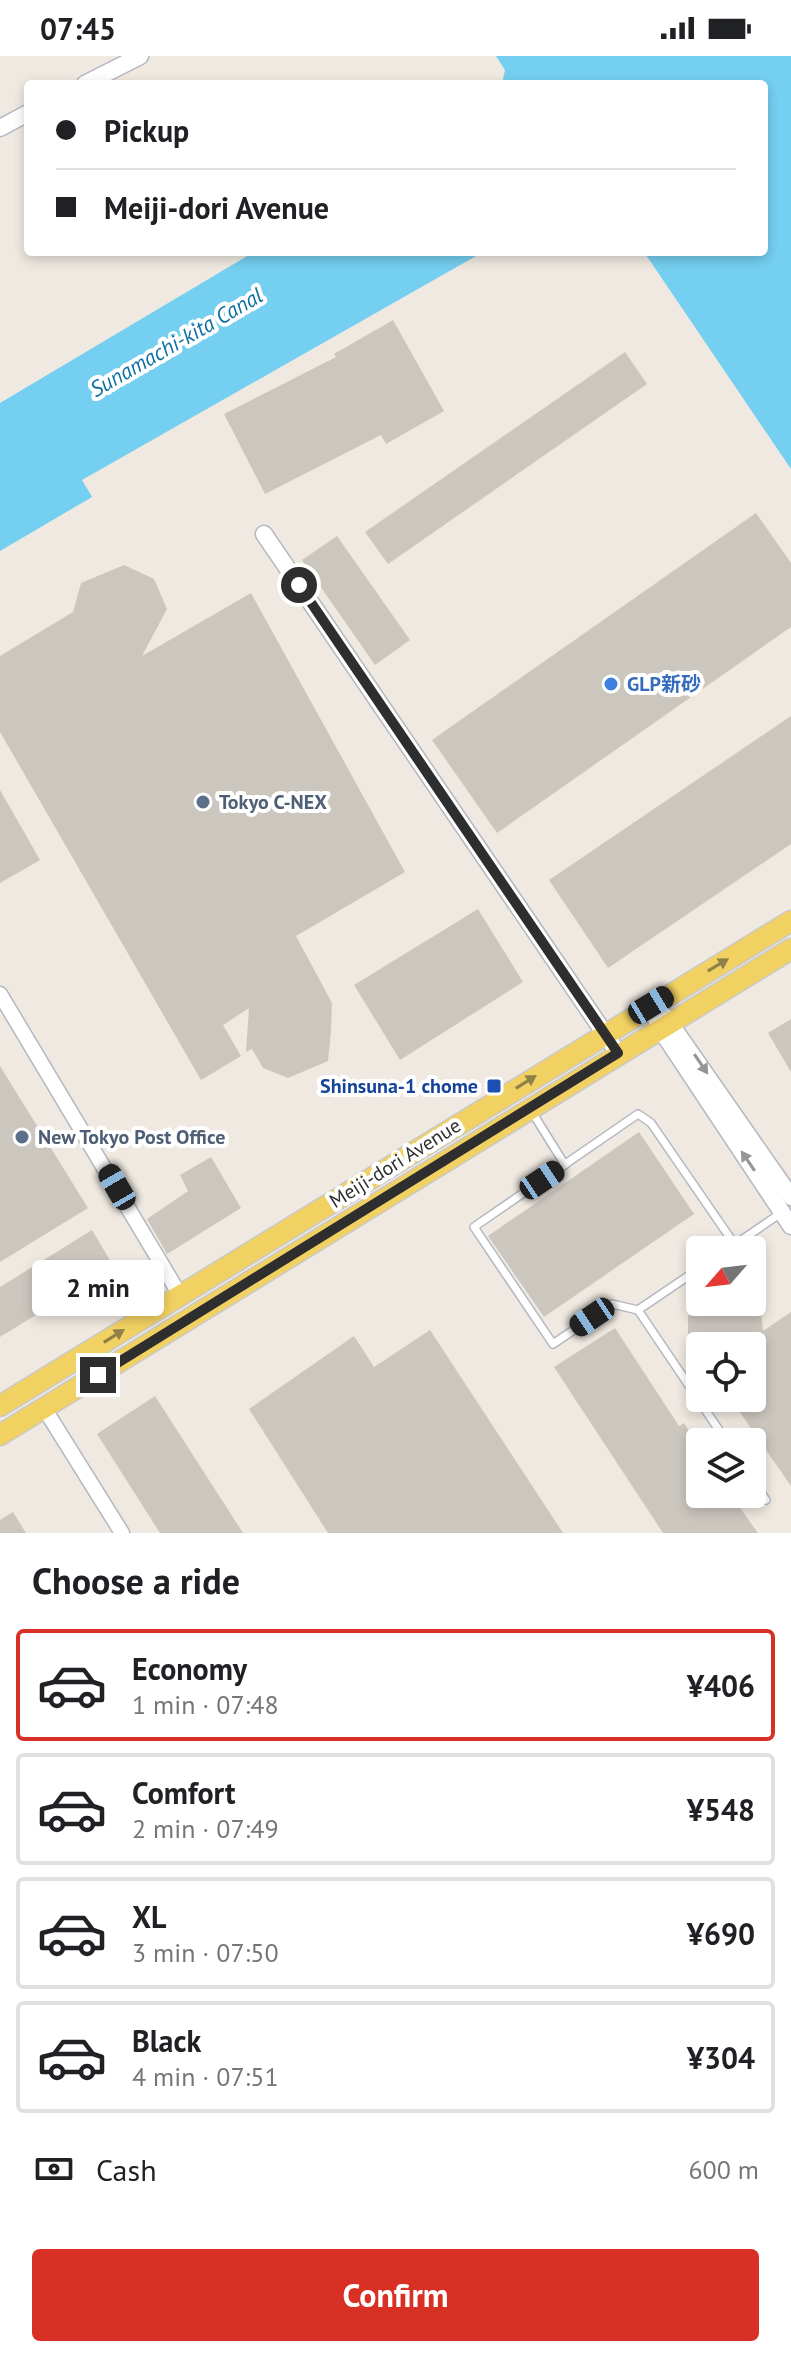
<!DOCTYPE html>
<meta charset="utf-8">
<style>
:root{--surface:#fff;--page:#f6f6f6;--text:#202124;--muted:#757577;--line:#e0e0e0;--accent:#d93025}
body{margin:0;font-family:"PT Sans","Noto Sans JP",sans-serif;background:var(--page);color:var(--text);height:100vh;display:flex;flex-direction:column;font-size:30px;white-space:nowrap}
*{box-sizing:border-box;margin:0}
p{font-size:26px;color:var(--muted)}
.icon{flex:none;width:44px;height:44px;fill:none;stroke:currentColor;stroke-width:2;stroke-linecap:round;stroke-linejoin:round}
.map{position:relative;height:1477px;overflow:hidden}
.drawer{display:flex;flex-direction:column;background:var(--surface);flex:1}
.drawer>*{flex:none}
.banner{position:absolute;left:24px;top:24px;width:744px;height:176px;border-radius:8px;box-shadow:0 4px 12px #0003;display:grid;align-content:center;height:176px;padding:0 32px;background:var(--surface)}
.needle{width:52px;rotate:242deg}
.tools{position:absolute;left:686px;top:1180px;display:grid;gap:16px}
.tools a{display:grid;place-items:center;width:80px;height:80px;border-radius:8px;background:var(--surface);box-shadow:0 4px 12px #0003;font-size:40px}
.end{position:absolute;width:36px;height:36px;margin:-18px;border:10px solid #2e2e2e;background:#fff;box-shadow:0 0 0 4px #fff}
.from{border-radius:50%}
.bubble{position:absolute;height:56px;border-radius:8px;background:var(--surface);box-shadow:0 4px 12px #0003;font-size:26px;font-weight:700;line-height:56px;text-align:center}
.car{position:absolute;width:24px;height:48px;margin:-24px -12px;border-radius:10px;box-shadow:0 0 6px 2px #0007;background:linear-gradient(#222 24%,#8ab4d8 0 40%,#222 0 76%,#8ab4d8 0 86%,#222 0)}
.banner b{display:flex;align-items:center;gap:28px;height:76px;font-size:30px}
.banner b+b{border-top:2px solid var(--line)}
.banner i{width:20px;height:20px;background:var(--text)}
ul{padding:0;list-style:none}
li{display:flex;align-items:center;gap:24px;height:112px;margin:0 16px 12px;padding:0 16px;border:4px solid var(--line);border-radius:8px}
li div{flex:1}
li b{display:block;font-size:30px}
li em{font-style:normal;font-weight:700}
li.active{border-color:var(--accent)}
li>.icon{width:72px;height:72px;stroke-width:1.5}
h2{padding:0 32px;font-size:36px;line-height:96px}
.pay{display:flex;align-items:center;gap:20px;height:88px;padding:0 32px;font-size:30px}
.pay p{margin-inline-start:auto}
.button{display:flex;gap:16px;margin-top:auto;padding:16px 32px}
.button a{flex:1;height:92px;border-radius:8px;background:var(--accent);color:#fff;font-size:32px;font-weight:700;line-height:92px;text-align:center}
.status{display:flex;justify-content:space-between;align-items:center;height:56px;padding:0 40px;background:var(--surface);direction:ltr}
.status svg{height:22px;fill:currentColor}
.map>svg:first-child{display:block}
.water{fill:#75cff0}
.building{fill:#cbc7bf}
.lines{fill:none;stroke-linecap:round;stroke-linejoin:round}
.service-casing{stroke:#b4b7c1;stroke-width:10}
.minor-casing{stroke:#b4b7c1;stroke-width:17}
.tertiary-casing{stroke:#b4b7c1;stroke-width:19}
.primary-casing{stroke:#c9c9c9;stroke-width:23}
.service{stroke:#fff;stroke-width:7}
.minor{stroke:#fff;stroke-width:14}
.tertiary{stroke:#fff;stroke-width:16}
.primary{stroke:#f2d163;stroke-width:20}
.oneway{fill:#908048}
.oneway2{fill:#969696}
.route{stroke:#2e2e2e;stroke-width:10}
.shop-dot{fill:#3f7fe0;stroke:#fff;stroke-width:3}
.service-dot{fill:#5c6f8a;stroke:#fff;stroke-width:3}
.transit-dot{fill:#1a4fb4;stroke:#fff;stroke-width:3}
.labels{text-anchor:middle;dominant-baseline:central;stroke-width:8;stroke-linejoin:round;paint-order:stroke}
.shop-label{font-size:20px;font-weight:bold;fill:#366cbe;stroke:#fff;text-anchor:start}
.service-label{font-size:20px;font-weight:bold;fill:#4e5e75;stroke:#fff;text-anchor:start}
.transit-label{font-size:20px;font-weight:bold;fill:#164399;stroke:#fff;text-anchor:end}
.street-label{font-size:20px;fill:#2e2e2e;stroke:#fff}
.water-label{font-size:22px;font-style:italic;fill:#0d6fa3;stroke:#fff}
</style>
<div class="status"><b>07:45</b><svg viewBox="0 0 49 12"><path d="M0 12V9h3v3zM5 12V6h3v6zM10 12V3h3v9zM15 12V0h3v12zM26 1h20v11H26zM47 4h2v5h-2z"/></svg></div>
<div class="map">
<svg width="791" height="1477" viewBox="0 0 791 1477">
<rect width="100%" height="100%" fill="#efe9e1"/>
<g class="water">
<polygon points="496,0 791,0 791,413 644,196 764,196 764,28 502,28 505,14"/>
<polygon points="254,196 483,196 82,424 92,441 0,495 0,347"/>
</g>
<g class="building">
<polygon points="393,264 444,355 386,388 381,379 265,438 224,358 336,301 334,298"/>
<polygon points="625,296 647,328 388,508 365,476"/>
<polygon points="756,457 791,507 791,571 497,777 432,684"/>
<polygon points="337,480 410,584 375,609 302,504"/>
<polygon points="124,509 154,523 167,553 142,600 251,537 405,816 296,880 332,947 331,975 328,1005 288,1022 263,1012 252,993 246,996 249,952 223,969 241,1000 201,1024 0,676 0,600 73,556 81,527"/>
<polygon points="791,660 791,788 608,912 549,824"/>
<polygon points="0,734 40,804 0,827"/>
<polygon points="478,853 523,926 400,1004 354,929"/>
<polygon points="791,963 791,1016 768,977"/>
<polygon points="0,1010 88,1152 0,1206"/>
<polygon points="639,1076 694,1158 544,1261 488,1180"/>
<polygon points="211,1101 241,1152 167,1198 147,1163 188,1135 180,1119"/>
<polygon points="92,1174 114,1211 0,1281 0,1231"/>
<polygon points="706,1246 760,1246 763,1275 791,1256 791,1430 730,1342 752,1342 752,1290 694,1290 688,1281 688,1260"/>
<polygon points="615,1272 679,1370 684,1367 700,1392 700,1438 730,1438 758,1477 663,1477 554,1311"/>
<polygon points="430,1274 563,1477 328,1477 249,1353 354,1280 374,1311"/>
<polygon points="155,1340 243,1477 160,1477 97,1378"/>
<polygon points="13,1456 26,1477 0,1477 0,1464"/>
</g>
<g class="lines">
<defs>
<g id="service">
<polyline points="532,1056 565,1109"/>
<polyline points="727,1194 781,1157"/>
<polyline points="638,1254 700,1212"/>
<polyline points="727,1386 638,1254 612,1248 553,1288 474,1171 638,1058 651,1067 735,1189"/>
<polyline points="752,1423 766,1444"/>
</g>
<g id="minor">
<polyline points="0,938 180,1239"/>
<polyline points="44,1352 122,1477"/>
</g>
<g id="tertiary">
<polyline points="85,28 140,0"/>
<polyline points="0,72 28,57"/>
<polyline points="264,478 618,997"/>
<polyline points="651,949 659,971 791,1170"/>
<polyline points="665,960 791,1141"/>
</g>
<g id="primary">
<polyline points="0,1350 791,865"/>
<polyline points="0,1379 791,893"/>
</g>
</defs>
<use href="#service" class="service-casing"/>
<use href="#minor" class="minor-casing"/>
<use href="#tertiary" class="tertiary-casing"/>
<use href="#primary" class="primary-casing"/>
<use href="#service" class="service"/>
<use href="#minor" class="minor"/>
<use href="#tertiary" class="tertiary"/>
<use href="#primary" class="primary"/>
</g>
<defs><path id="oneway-solid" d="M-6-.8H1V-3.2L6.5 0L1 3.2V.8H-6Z" transform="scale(2)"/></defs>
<g class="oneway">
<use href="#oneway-solid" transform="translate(718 909) rotate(-31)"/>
<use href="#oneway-solid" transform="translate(526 1026) rotate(-32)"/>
<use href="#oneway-solid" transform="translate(114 1280) rotate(-32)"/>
</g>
<g class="oneway2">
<use href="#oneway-solid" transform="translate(701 1008) rotate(56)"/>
<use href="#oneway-solid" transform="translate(748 1105) rotate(-124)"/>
</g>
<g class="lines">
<polyline class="route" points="98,1319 618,997 299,529"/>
</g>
<circle class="shop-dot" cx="611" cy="628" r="8"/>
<g class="service-dot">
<circle cx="203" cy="746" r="8"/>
<circle cx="22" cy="1081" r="8"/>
</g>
<rect class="transit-dot" x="486" y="1022" width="16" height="16" rx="4"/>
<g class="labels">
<g class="shop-label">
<text x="627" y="628">GLP新砂</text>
</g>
<g class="service-label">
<text x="219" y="746">Tokyo C-NEX</text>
<text x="38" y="1081">New Tokyo Post Office</text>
</g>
<g class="transit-label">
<text x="478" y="1030">Shinsuna-1 chome</text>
</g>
<g class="street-label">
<text transform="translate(395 1107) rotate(-32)">Meiji-dori Avenue</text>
</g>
<g class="water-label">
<text transform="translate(176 286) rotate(-30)">Sunamachi-kita Canal</text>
</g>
</g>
</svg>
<div class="tools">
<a><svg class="needle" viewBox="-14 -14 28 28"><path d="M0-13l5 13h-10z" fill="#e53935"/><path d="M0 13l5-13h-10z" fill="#757577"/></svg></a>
<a><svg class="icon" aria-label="locate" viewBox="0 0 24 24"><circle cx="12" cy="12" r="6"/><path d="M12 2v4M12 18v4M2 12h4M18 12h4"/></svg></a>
<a><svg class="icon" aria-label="layers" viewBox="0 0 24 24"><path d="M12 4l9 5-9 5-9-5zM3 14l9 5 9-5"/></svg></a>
</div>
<i class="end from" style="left:299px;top:529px"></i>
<i class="end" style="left:98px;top:1319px"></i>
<div class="bubble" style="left:32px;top:1204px;width:132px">2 min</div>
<i class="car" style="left:651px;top:949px;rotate:59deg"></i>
<i class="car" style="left:542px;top:1124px;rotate:56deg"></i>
<i class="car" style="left:117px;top:1131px;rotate:330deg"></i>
<i class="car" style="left:592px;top:1261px;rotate:236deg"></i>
<div class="banner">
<b><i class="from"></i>Pickup</b>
<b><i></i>Meiji-dori Avenue</b>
</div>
</div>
<section class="drawer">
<h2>Choose a ride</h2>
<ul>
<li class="active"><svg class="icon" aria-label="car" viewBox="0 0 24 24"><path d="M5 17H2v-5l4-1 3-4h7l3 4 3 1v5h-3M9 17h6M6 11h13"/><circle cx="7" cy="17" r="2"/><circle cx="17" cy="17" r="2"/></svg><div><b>Economy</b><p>1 min · 07:48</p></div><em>¥406</em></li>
<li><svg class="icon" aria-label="car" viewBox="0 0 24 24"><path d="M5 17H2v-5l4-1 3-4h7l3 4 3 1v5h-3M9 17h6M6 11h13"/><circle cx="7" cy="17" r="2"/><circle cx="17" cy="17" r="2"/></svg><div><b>Comfort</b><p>2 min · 07:49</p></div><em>¥548</em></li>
<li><svg class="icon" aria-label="car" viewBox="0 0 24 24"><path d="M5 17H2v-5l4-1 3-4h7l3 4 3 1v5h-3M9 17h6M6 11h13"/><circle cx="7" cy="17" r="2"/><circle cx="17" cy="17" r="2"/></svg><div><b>XL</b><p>3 min · 07:50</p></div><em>¥690</em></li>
<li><svg class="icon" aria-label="car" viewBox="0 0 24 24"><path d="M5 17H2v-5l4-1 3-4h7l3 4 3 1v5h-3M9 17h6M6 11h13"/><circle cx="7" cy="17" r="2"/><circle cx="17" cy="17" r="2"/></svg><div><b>Black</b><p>4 min · 07:51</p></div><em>¥304</em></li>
</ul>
<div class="pay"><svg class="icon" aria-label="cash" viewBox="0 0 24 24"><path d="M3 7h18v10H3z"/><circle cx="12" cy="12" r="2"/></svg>Cash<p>600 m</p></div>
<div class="button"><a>Confirm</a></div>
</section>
